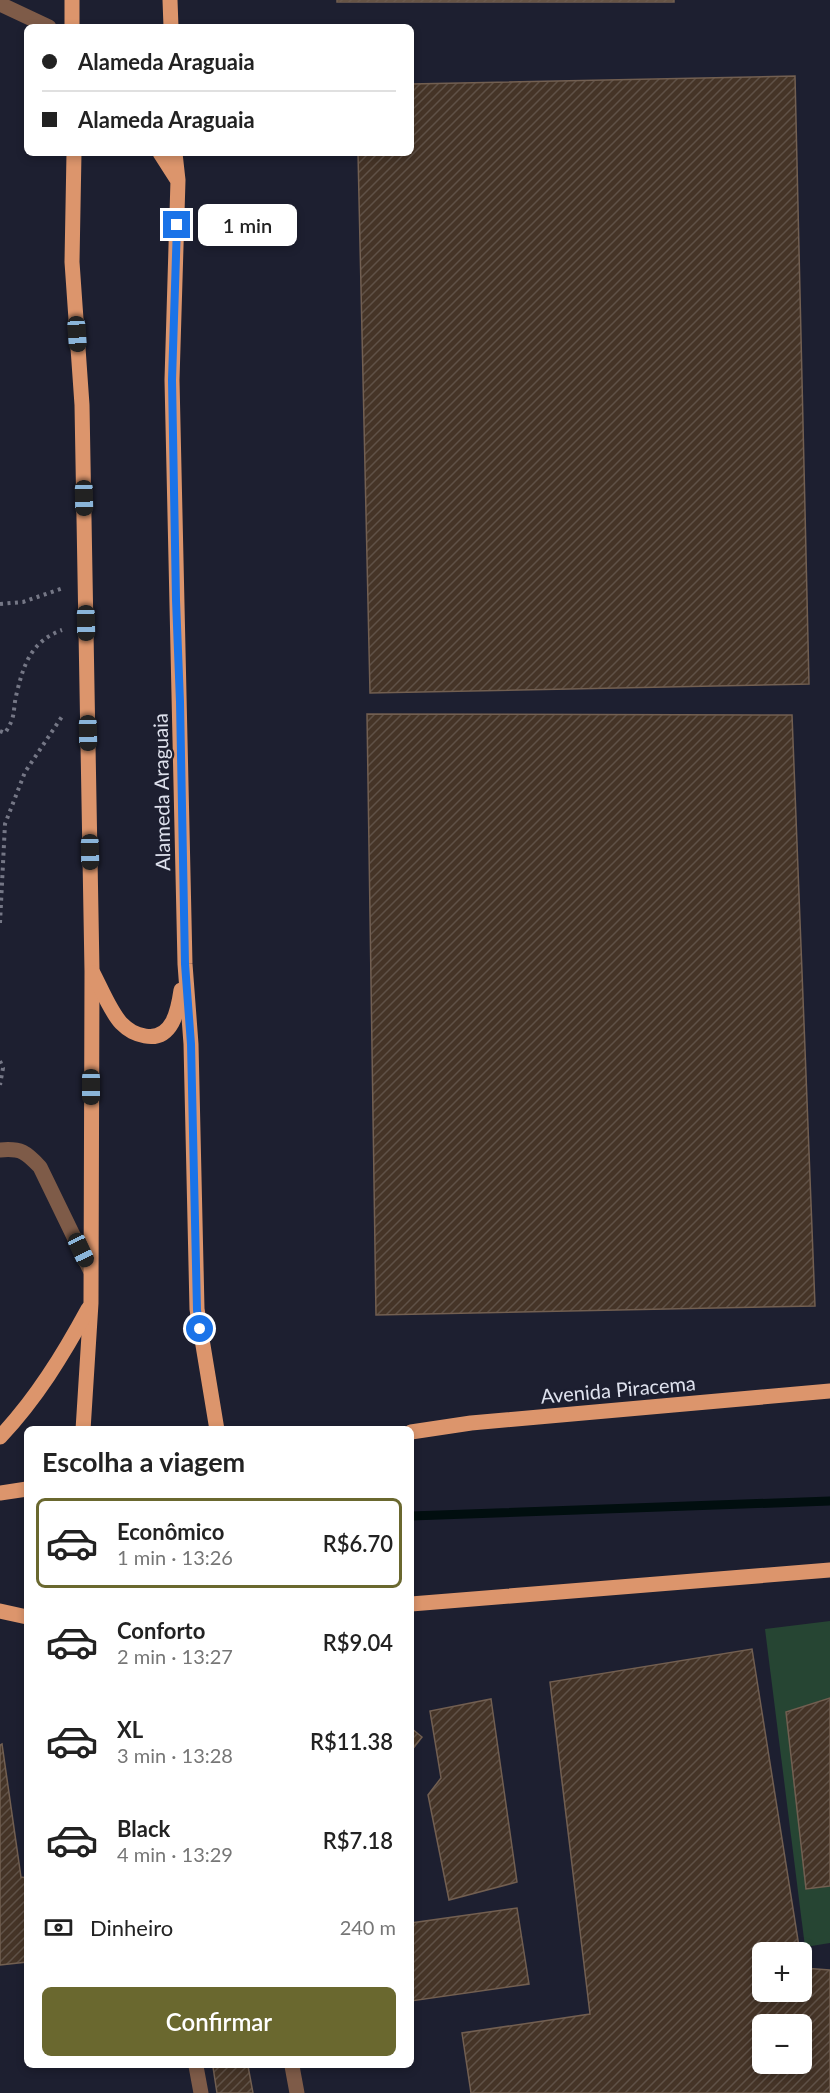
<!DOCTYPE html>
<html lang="pt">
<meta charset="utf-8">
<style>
:root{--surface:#fff;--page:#f6f6f6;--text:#222;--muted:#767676;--line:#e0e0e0;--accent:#6a682f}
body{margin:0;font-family:Lato,sans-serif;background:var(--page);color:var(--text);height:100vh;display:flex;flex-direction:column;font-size:22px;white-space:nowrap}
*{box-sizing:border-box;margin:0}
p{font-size:20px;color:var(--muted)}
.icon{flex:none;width:33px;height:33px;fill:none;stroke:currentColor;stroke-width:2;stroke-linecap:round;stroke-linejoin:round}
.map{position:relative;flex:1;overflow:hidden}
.sheet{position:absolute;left:24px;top:1426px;width:390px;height:642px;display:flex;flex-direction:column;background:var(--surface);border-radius:9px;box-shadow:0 3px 9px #0003}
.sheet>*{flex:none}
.top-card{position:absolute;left:24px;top:24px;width:390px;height:132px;border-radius:9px;box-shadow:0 3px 9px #0003;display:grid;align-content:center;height:132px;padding:0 18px;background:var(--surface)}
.buttons{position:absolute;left:752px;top:1942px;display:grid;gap:12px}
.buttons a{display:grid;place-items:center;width:60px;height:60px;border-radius:9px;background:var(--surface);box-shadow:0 3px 9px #0003;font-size:30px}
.end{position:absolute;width:27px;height:27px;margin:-14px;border:8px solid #1a73e8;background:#fff;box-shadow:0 0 0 3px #fff}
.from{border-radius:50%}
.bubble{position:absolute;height:42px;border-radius:9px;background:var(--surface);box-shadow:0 3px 9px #0003;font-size:20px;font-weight:600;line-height:42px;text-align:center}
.car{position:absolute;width:18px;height:36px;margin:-18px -9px;border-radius:8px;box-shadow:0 0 4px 2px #0007;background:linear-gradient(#222 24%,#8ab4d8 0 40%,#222 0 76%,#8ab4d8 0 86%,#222 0)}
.top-card b{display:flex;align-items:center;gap:21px;height:57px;font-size:22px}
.top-card b+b{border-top:2px solid var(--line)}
.top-card i{width:15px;height:15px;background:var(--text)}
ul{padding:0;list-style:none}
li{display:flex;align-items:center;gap:18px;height:90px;margin:0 12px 9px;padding:0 6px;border:3px solid transparent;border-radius:9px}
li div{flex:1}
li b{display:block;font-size:22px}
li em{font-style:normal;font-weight:600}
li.selected{border-color:var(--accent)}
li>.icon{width:54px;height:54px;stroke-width:1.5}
h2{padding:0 18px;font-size:27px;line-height:72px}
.pay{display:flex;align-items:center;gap:15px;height:66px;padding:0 18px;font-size:22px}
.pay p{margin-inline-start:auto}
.button{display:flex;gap:12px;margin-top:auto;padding:12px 18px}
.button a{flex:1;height:69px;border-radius:9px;background:var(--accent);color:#fff;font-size:24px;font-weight:600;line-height:69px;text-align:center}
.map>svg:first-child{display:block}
.garden{fill:#264533}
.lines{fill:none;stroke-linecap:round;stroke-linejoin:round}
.stream{stroke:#010e0f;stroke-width:9}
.building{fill:url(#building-hatch);stroke:#725f51;stroke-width:1.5;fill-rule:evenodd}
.path{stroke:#757786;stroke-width:4;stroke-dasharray:3 4.5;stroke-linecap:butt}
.minor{stroke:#7e5b48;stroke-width:15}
.major{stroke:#dc956c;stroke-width:15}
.route{stroke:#1a73e8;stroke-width:8}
.labels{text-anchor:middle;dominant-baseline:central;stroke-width:4.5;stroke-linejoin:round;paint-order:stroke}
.street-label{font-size:20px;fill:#dee1ed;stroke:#1d1f30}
</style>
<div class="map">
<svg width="830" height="2093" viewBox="0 0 830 2093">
<defs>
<pattern id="building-hatch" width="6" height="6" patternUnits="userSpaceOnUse" patternTransform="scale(1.5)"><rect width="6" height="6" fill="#453427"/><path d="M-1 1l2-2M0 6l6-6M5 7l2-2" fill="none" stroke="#5f5147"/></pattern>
</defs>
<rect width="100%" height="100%" fill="#1d1f30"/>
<polygon class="garden" points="830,1621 830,1943 805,1947 765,1629"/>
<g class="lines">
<polyline class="stream" points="411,1516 830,1501"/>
</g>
<g class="building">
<rect x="337" y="0" width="337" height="2"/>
<polygon points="795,76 809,684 370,693 358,153 411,153 411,84"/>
<polygon points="367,714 792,715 815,1306 376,1315"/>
<path d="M752 1649 800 1953H762V1992H801V1958L803 1968 830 1970V2093H471L462 2033 590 2014 550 1682ZM762 2025H801V2064H762Z"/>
<polygon points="830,1698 830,1886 806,1889 786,1712"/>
<polygon points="491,1699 517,1882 449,1900 428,1795 441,1778 430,1711"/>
<polygon points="411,1728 422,1737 411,1751"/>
<polygon points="2,1744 21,1877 27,1878 27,1962 0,1965 0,1745"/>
<polygon points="517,1908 529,1984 411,2001 411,1923"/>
<polygon points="230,2066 248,2066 253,2093 217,2093 213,2067"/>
</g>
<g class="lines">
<g class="path">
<polyline points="0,604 23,602 63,588"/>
<path d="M0 731 5 733C17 715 12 711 17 692 24 663 32 641 62 630"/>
<polyline points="0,923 5,824 25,772 63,715"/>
<polyline points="0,1061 3,1068 0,1085"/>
</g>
<g class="minor">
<polyline points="0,4 49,27"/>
<path d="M0 1150C21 1148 26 1152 40 1167L90 1270"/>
<polyline points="196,2066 201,2093"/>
<polyline points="292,2066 297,2093"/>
</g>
<g class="major">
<polyline points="72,0 72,27"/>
<polyline points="170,0 171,27"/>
<polyline points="74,153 72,262 82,405 92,971 91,1303 83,1430"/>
<polyline points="160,153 176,178"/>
<polyline points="175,153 178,180 172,380 185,964 191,1044 197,1309 217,1430"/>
<path d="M93 973C101 988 110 1011 121 1023 129 1031 135 1034 145 1036 172 1041 178 1011 181 990"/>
<polyline points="411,1432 471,1423 830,1391"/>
<path d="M0 1437C36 1399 63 1355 88 1309"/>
<polyline points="0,1493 27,1489"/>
<polyline points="411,1604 830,1570"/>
<polyline points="0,1611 27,1617"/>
</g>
</g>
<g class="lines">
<polyline class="route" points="177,225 172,380 176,600 180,702 185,964 191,1044 197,1310 200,1329"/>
</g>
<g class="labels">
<g class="street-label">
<text transform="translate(161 792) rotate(-91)">Alameda Araguaia</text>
<text transform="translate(618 1389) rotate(-5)">Avenida Piracema</text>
</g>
</g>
</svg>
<div class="buttons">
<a>+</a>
<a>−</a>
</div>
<i class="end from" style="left:200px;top:1329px"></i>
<i class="end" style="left:177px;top:225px"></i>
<div class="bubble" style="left:198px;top:204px;width:99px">1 min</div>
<i class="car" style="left:77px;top:334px;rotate:176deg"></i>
<i class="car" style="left:84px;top:498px;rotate:179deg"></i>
<i class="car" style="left:86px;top:623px;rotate:179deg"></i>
<i class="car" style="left:88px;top:733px;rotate:179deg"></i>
<i class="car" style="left:90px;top:852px;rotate:179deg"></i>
<i class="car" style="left:91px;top:1087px;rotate:180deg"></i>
<i class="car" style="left:81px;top:1250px;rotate:155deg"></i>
<div class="top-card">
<b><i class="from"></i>Alameda Araguaia</b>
<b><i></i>Alameda Araguaia</b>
</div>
<section class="sheet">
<h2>Escolha a viagem</h2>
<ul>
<li class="selected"><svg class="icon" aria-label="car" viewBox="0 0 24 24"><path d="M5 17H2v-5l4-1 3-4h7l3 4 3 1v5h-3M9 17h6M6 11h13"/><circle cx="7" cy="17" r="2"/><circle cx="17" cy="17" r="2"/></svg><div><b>Econômico</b><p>1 min · 13:26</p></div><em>R$6.70</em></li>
<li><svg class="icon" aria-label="car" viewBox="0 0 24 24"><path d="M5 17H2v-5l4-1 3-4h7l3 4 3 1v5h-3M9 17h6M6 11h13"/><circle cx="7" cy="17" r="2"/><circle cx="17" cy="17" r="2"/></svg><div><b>Conforto</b><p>2 min · 13:27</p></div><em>R$9.04</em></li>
<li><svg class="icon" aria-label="car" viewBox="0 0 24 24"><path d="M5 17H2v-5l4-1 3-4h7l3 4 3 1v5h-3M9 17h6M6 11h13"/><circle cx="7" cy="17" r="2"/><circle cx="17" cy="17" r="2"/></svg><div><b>XL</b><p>3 min · 13:28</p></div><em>R$11.38</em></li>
<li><svg class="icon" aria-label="car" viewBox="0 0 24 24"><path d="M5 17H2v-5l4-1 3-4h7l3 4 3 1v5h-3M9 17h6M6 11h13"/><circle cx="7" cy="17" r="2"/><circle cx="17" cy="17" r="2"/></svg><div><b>Black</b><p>4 min · 13:29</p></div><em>R$7.18</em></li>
</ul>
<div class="pay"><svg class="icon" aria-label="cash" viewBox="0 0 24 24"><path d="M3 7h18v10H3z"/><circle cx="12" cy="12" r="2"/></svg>Dinheiro<p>240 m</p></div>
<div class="button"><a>Confirmar</a></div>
</section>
</div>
